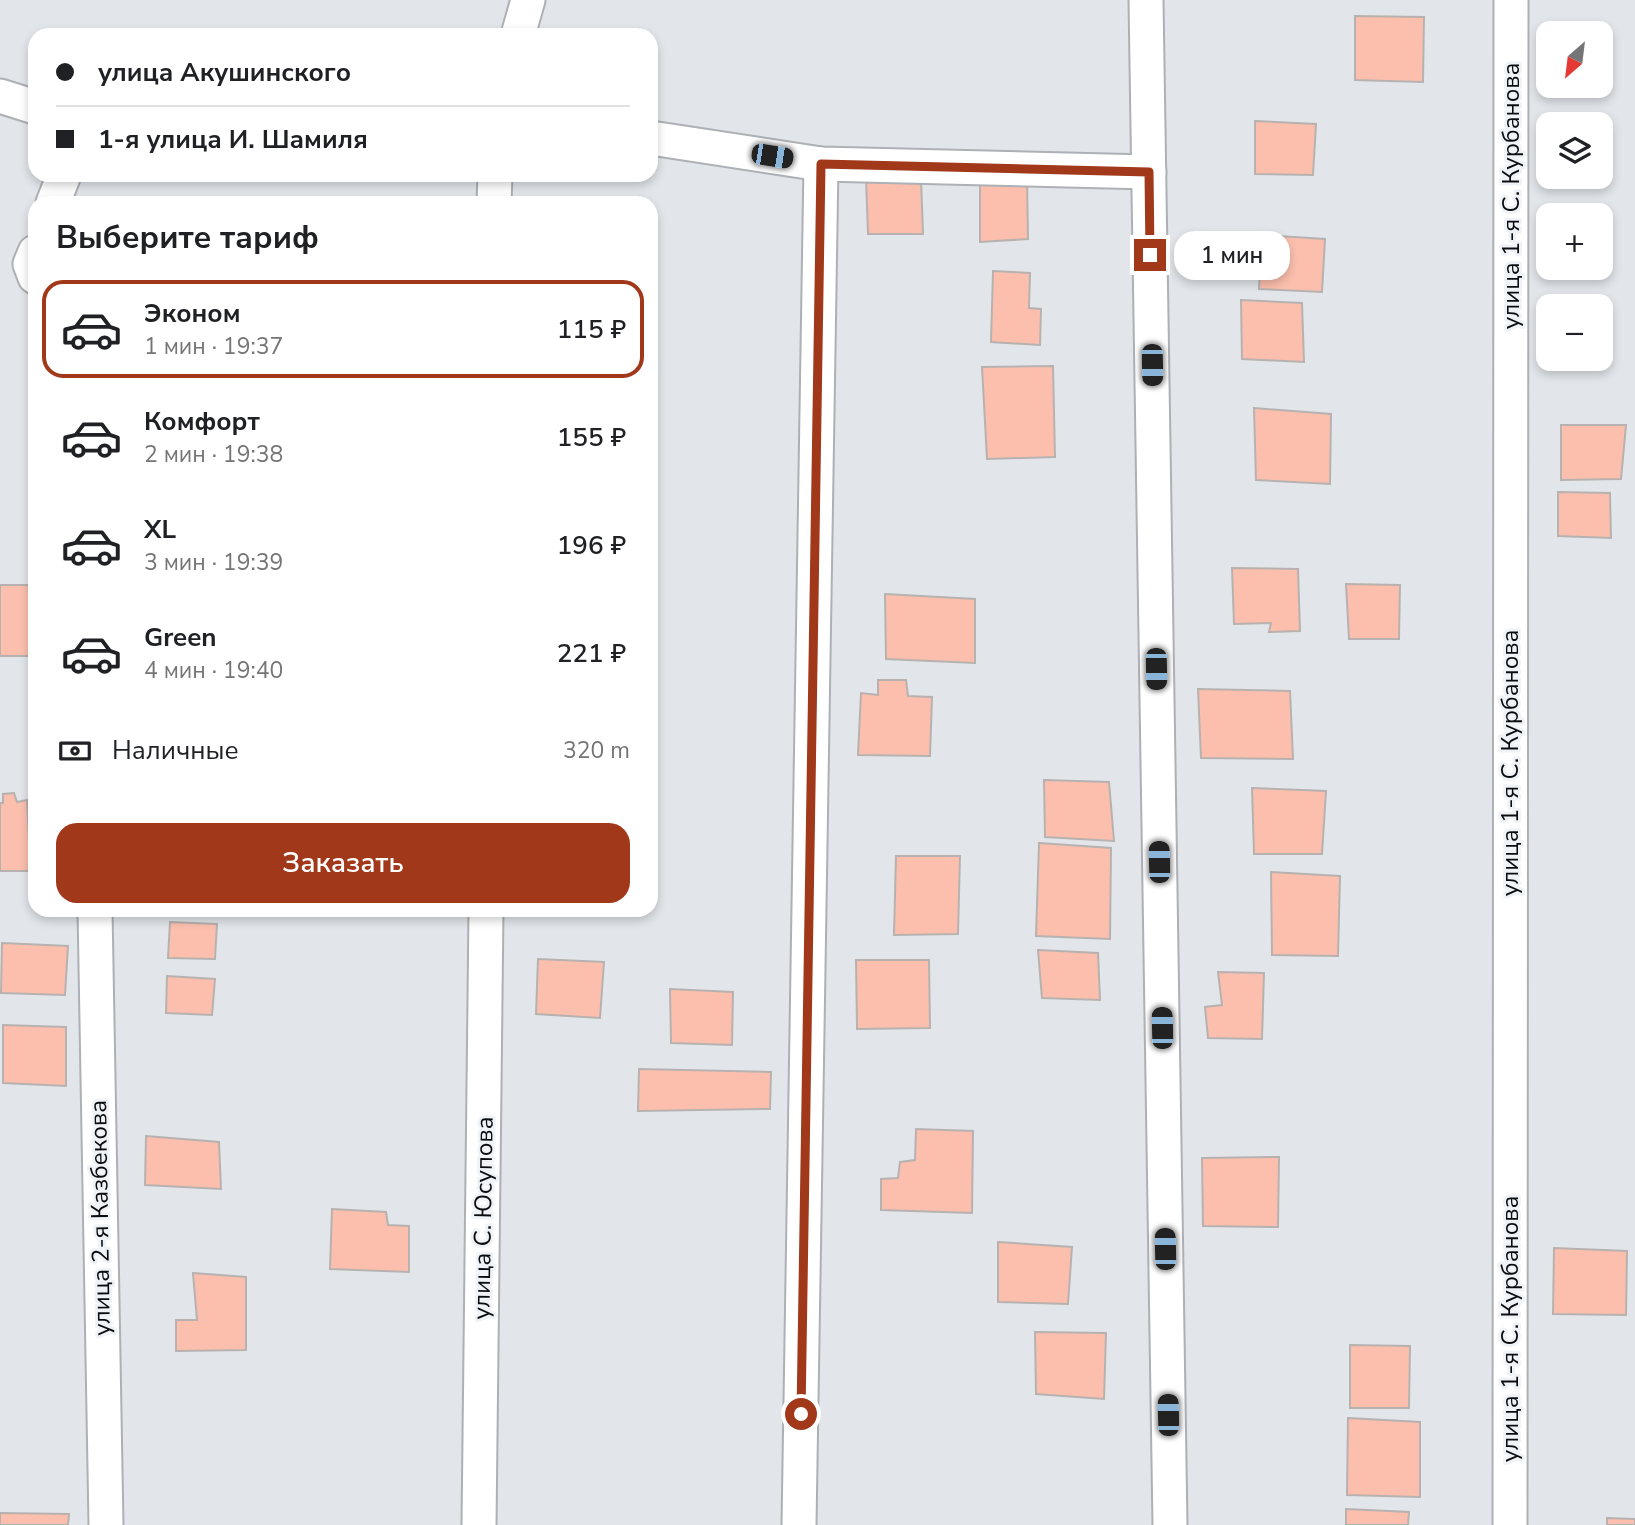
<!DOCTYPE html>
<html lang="ru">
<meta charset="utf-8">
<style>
:root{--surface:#fff;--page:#f2f2f2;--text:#202124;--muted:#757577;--line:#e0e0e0;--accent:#a03819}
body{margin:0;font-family:"Nunito Sans",sans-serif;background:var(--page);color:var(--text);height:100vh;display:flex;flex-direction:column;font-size:26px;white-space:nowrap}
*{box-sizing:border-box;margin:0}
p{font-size:23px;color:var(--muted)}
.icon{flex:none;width:38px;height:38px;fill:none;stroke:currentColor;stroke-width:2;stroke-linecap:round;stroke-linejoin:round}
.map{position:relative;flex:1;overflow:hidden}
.drawer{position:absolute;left:28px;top:196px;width:630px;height:721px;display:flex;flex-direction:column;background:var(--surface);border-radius:21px;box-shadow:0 4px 10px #0003}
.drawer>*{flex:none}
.guide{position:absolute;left:28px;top:28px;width:630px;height:154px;border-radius:21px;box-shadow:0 4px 10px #0003;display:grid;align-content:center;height:154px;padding:0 28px;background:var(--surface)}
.needle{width:46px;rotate:208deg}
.buttons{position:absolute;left:1536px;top:21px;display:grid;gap:14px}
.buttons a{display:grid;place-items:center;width:77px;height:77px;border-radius:14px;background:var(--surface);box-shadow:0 4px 10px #0003;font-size:35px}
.end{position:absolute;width:32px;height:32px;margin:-16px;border:9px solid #a03819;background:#fff;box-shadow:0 0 0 4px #fff}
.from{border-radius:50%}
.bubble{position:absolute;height:49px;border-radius:21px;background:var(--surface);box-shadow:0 4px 10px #0003;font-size:23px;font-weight:600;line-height:49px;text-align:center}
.car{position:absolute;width:21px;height:42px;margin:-21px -10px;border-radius:9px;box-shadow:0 0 5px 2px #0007;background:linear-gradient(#222 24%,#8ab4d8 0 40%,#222 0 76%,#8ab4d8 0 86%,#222 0)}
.guide b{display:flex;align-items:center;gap:24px;height:66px;font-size:26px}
.guide b+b{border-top:2px solid var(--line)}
.guide i{width:18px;height:18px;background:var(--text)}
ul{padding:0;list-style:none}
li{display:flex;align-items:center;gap:21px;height:98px;margin:0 14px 10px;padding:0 14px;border:4px solid transparent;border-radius:21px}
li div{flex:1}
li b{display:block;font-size:26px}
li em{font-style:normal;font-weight:600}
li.selected{border-color:var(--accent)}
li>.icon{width:63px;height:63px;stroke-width:1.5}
h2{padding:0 28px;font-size:32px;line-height:84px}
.pay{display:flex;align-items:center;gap:18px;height:77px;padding:0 28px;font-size:26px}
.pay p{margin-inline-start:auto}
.primary-button{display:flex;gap:14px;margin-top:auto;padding:14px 28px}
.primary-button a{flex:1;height:80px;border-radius:21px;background:var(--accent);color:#fff;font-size:28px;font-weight:600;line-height:80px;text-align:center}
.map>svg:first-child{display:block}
.building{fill:#fcbfae;stroke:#b7b2b0;stroke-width:2}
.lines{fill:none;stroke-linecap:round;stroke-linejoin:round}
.minor-casing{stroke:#adb0b4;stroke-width:37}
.minor{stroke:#fff;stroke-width:33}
.route{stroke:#a03819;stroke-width:9}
.labels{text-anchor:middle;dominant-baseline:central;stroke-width:6;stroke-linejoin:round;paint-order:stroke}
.street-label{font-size:24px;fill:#0b0c0d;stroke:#eff3f7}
</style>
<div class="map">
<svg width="1635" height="1525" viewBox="0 0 1635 1525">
<rect width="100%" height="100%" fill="#e2e6ea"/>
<g class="building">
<polygon points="1355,16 1424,17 1423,82 1355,80"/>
<polygon points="1255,121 1316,124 1313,175 1255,174"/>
<polygon points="866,178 921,179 923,234 868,234"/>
<polygon points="980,178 1027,180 1028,239 980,242"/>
<polygon points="146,199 229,202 229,203 146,203"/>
<polygon points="1262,235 1325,239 1322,292 1259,289"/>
<polygon points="993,271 1030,273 1029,308 1041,309 1040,345 991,342"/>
<polygon points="1241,300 1302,303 1304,362 1242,359"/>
<polygon points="1053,366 1055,457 987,459 982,367"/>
<polygon points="1254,408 1331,414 1330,484 1256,480"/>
<polygon points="1561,425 1626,425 1621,479 1561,480"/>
<polygon points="1558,492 1610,493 1611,538 1558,536"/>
<polygon points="1232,568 1298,569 1300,631 1269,632 1271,623 1234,624"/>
<polygon points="1346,584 1400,585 1399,639 1349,639"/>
<polygon points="0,585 32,585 31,656 0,656"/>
<polygon points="885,594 975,599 975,663 886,659"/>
<polygon points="878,680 906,680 908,696 932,697 930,756 858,755 861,693 878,695"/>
<polygon points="1198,689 1290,691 1293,759 1201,758"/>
<polygon points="1044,780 1109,782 1114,841 1045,837"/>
<polygon points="1252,788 1326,791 1322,854 1254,854"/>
<polygon points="14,793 17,802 27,800 29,839 35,839 35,871 0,871 0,803 3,803 3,794"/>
<polygon points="1039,843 1111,848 1110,939 1036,936"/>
<polygon points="896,856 960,856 958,934 894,935"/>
<polygon points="1271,872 1340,876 1338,956 1272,955"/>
<polygon points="170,922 217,924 215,959 168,958"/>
<polygon points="2,943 68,946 65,995 1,993"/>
<polygon points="1038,950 1098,953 1100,1000 1042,998"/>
<polygon points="538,959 604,962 600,1018 536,1014"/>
<polygon points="856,960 929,960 930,1028 857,1029"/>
<polygon points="1218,972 1264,973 1262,1039 1208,1038 1205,1007 1222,1005"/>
<polygon points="167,976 215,979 212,1015 166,1013"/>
<polygon points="670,989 733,992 732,1045 671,1043"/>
<polygon points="3,1025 66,1027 66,1086 3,1083"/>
<polygon points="639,1069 771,1072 770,1109 638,1111"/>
<polygon points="916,1129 973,1131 972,1213 881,1210 881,1179 898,1178 900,1162 915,1160"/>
<polygon points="146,1136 219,1142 221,1189 145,1185"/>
<polygon points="1279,1157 1278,1227 1203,1226 1202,1158"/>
<polygon points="332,1209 386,1212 388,1225 409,1226 409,1272 330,1269"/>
<polygon points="998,1242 1072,1247 1068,1304 998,1302"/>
<polygon points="1554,1248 1627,1251 1626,1315 1553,1314"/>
<polygon points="193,1273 246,1277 246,1350 176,1351 176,1320 197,1320"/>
<polygon points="1035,1332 1106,1333 1104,1399 1036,1394"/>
<polygon points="1350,1345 1410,1346 1409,1408 1350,1408"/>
<polygon points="1348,1418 1420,1422 1420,1497 1347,1495"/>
<polygon points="1346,1509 1409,1512 1408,1525 1346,1525"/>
<polygon points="0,1513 69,1514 68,1525 0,1525"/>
<polygon points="1607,1518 1635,1519 1635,1525 1607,1525"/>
</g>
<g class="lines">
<defs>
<g id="minor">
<polyline points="1146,0 1170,1525"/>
<polyline points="518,35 528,0"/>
<polyline points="0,96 35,107"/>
<polyline points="651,138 821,164 1149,172"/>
<polyline points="53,203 64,175"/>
<polyline points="494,203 495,175"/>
<polyline points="35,252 30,264 35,277"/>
<polyline points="95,910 106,1525"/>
<polyline points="479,1525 486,910"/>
<polyline points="799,1525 821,164"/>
<polyline points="1510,1525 1511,0"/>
</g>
</defs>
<use href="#minor" class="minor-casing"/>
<use href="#minor" class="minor"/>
</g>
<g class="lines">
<polyline class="route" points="801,1414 821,164 1149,172 1150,255"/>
</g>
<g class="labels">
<g class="street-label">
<text transform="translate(1511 196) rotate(-90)">улица 1-я С. Курбанова</text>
<text transform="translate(1510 763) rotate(-90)">улица 1-я С. Курбанова</text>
<text transform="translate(100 1218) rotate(-91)">улица 2-я Казбекова</text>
<text transform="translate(483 1218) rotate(-89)">улица С. Юсупова</text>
<text transform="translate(1510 1329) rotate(-90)">улица 1-я С. Курбанова</text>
</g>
</g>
</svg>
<div class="buttons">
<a><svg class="needle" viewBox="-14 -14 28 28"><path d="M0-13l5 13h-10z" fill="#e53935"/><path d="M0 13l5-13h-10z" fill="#757577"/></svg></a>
<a><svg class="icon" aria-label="layers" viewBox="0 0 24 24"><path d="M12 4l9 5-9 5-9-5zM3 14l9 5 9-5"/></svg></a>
<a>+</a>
<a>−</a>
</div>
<i class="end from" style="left:801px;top:1414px"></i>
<i class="end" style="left:1150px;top:255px"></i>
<div class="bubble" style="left:1174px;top:231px;width:116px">1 мин</div>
<i class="car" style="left:772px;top:156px;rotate:99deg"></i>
<i class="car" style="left:1152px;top:365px;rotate:179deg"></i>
<i class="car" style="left:1156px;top:669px;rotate:179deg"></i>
<i class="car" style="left:1159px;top:862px;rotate:359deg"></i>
<i class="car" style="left:1162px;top:1028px;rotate:359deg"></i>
<i class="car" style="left:1165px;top:1249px;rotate:359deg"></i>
<i class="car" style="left:1168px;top:1415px;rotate:359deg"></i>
<div class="guide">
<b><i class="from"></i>улица Акушинского</b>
<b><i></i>1-я улица И. Шамиля</b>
</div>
<section class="drawer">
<h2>Выберите тариф</h2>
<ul>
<li class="selected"><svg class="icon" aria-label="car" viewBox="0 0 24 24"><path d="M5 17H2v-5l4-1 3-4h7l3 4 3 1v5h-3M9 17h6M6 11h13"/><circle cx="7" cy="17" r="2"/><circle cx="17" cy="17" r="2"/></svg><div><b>Эконом</b><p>1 мин · 19:37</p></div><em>115 ₽</em></li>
<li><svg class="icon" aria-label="car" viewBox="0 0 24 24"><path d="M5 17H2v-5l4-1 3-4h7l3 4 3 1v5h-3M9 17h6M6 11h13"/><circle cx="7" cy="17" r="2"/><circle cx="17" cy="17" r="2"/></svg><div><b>Комфорт</b><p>2 мин · 19:38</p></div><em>155 ₽</em></li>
<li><svg class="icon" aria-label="car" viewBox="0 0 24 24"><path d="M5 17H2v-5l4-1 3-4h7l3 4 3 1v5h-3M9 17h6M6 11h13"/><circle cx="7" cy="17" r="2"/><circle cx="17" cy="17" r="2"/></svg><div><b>XL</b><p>3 мин · 19:39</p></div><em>196 ₽</em></li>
<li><svg class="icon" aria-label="car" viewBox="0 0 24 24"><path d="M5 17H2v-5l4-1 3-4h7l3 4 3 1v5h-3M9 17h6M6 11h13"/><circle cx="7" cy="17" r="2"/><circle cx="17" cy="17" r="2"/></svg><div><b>Green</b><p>4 мин · 19:40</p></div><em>221 ₽</em></li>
</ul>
<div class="pay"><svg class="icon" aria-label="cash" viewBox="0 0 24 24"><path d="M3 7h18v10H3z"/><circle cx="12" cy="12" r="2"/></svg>Наличные<p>320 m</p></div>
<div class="primary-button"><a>Заказать</a></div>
</section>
</div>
